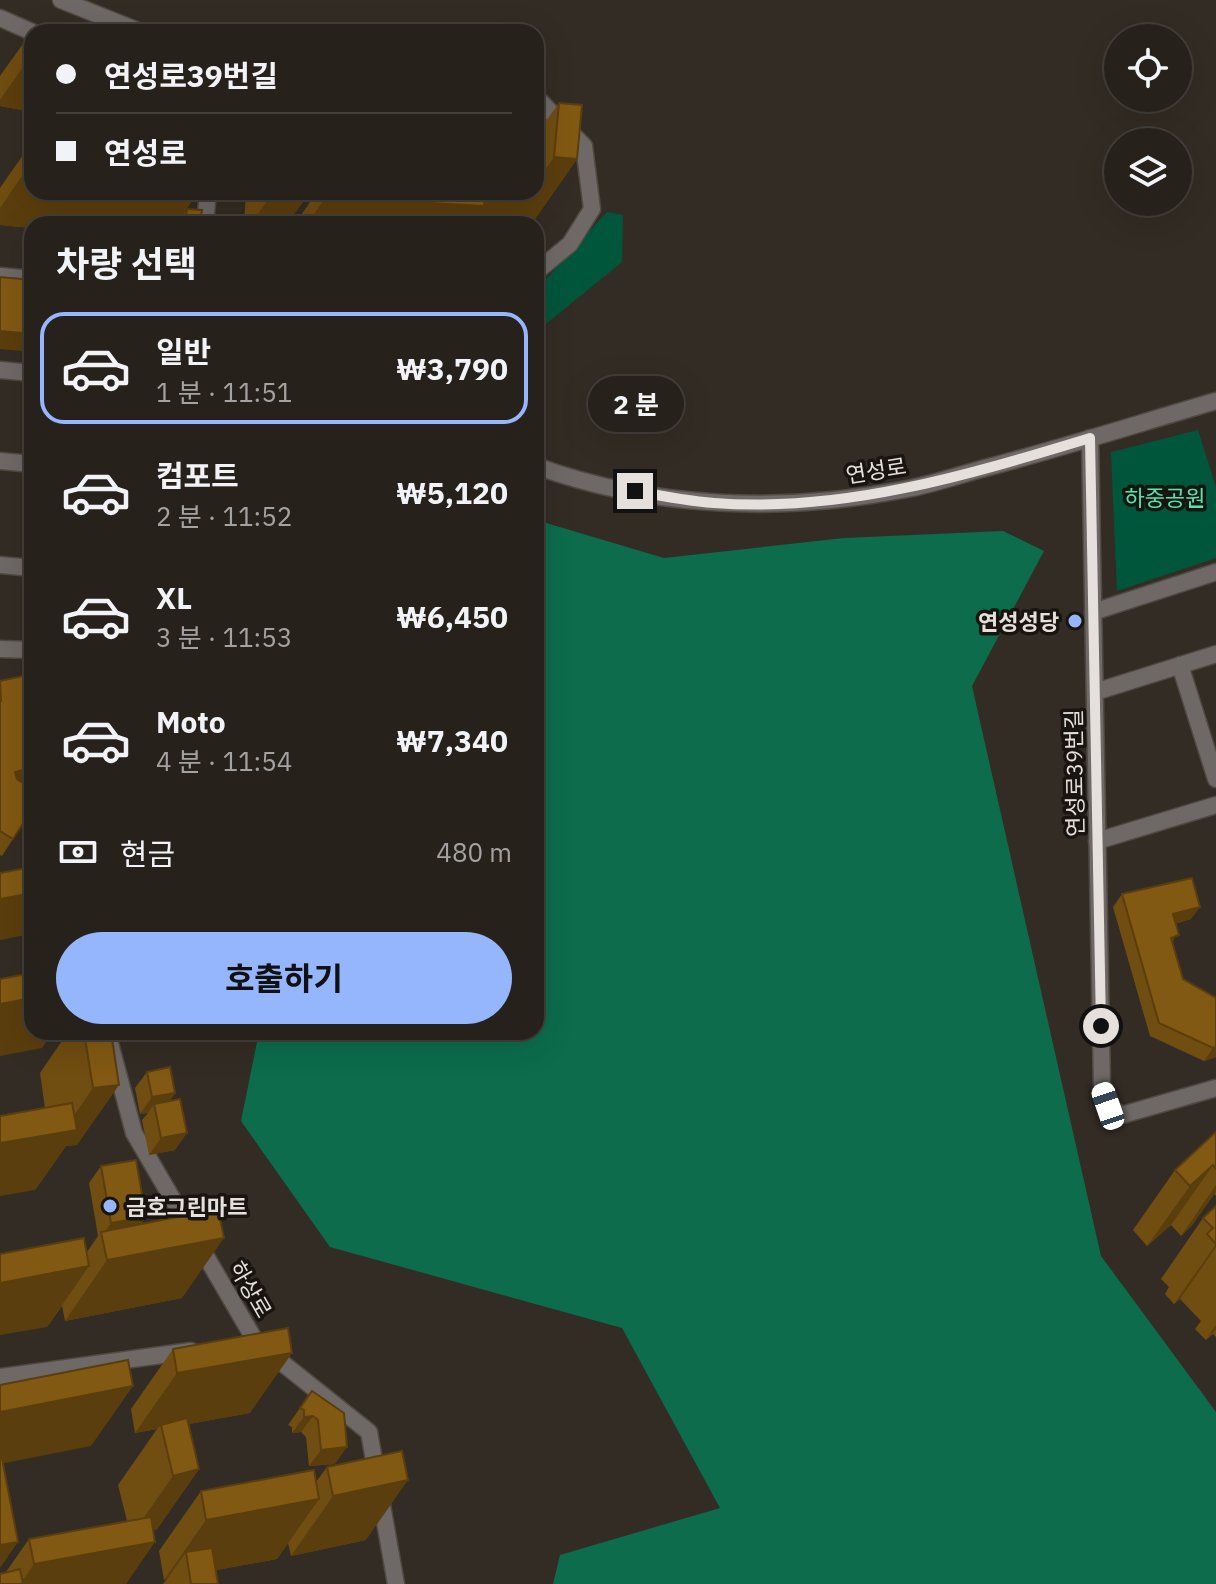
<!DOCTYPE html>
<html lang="ko">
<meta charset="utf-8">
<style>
:root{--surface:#26211b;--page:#2e2924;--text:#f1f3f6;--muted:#a4a3a3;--line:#423e3a;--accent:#95b6fd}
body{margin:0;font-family:"IBM Plex Sans","Noto Sans KR",sans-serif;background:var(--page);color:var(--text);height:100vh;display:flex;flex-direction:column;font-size:30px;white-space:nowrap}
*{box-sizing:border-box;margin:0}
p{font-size:26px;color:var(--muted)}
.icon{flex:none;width:44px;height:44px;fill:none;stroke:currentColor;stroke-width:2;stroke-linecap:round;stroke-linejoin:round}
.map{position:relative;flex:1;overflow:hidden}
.side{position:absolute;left:24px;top:216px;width:520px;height:824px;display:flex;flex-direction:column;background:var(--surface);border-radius:24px;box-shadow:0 8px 32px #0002,0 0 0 2px var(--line)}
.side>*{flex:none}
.guide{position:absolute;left:24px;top:24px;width:520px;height:176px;border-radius:24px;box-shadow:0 8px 32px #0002,0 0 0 2px var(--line);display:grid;align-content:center;height:176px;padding:0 32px;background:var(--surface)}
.buttons{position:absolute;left:1104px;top:24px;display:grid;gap:16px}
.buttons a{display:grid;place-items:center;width:88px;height:88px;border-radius:50%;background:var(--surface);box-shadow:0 8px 32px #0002,0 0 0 2px var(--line);font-size:40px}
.end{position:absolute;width:36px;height:36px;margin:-18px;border:10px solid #e5e0db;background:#111;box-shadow:0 0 0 4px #111}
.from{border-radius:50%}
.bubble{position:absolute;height:56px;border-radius:28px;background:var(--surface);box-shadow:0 8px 32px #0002,0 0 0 2px var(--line);font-size:26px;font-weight:700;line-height:56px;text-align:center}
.car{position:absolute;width:24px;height:48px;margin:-24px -12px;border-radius:10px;box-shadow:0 0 6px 2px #0007;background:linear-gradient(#fff 24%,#345 0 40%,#fff 0 76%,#345 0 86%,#fff 0)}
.guide b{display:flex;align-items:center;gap:28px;height:76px;font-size:30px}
.guide b+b{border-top:2px solid var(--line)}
.guide i{width:20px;height:20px;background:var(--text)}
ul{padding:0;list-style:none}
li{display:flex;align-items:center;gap:24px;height:112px;margin:0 16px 12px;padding:0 16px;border:4px solid transparent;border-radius:24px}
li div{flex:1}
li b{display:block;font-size:30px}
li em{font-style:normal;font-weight:700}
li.selected{border-color:var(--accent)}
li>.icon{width:72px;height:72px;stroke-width:1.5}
h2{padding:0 32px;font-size:36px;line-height:96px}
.pay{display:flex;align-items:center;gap:20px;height:88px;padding:0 32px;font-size:30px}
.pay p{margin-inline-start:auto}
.primary-button{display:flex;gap:16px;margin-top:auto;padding:16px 32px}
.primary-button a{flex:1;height:92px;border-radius:48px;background:var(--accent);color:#111;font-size:32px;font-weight:700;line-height:92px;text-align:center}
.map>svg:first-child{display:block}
.green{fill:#00563b}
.forest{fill:#0c6c4c}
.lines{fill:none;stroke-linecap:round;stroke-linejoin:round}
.minor-casing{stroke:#4f4941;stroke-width:19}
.minor{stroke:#6e6966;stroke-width:16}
.wall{fill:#704d10}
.shaded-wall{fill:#5b3e0d}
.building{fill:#825913;stroke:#5b3e0d;stroke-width:2}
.route{stroke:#e5e0db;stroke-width:10}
.poi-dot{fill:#95b6fd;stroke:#181511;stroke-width:3}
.labels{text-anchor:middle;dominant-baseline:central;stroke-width:7;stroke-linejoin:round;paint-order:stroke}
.street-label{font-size:22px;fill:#e5e0db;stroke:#181511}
.park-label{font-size:22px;fill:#52e7ae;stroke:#181511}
.poi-label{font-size:22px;font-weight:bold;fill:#e5e0db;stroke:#181511;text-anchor:end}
</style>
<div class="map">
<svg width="1216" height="1584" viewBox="0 0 1216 1584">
<rect width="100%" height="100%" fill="#332c24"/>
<g class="green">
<polygon points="607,212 623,215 622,262 536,332 536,290"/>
<polygon points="1198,430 1216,487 1216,558 1117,591 1111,452"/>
</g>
<polygon class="forest" points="536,520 664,558 844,538 1003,531 1044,551 972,686 1101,1256 1216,1412 1216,1584 553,1584 560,1555 720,1508 622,1328 330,1247 241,1121 259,1032 536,1032"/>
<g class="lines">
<defs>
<g id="minor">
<polyline points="61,0 141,32"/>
<polyline points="0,18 32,32"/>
<polyline points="536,97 584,146 592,209 570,244 536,272"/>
<polyline points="205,224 208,192"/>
<polyline points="0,276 32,279"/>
<polyline points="0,370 32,373"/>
<polyline points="1090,438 1102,1088 1108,1106 1122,1115 1216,1088"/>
<polyline points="0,461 32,464"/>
<path d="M536 466C654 509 784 513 907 489 934 484 962 474 989 467 1065 447 1140 423 1216 401"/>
<polyline points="0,565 32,568"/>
<polyline points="1093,612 1216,572"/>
<polyline points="0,649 32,650"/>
<polyline points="1180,665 1216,779"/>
<polyline points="1095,692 1216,654"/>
<polyline points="1097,841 1216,805"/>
<polyline points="107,1032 134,1133 256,1342 369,1432 396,1584"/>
<polyline points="0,1377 191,1351"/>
</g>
</defs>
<use href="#minor" class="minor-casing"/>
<use href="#minor" class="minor"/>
</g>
<g class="wall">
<polygon points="30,34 32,34 32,112 0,106 0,76"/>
<polygon points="559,103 577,159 535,219 513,217 508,224 295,224 317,192 536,192 536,135"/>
<polygon points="32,142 32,192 198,192 176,224 32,224 32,228 0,225 0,188"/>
<polygon points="246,192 310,192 287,224 244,224"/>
<polygon points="187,209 200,224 176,224"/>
<polygon points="0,681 32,770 23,783 13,839 2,856 0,855"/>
<polygon points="1122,894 1191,919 1175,924 1173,944 1183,979 1216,1057 1204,1061 1150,1036 1113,907"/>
<polygon points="68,1032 111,1032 77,1145 66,1146 35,1190 45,1108 40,1073"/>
<polygon points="147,1072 175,1093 170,1100 175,1150 149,1155 142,1120 148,1113 140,1114 135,1088"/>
<polygon points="1216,1132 1216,1196 1214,1194 1192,1225 1181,1236 1171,1225 1147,1246 1133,1230 1175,1170"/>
<polygon points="101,1166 146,1217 141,1224 182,1298 65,1321 62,1306 47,1327 87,1252 98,1236 89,1183"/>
<polygon points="1216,1206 1216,1337 1213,1334 1206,1340 1195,1329 1201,1321 1180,1299 1174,1304 1165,1294 1169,1287 1161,1279 1203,1218"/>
<polygon points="173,1349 250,1413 188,1424 199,1469 157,1529 153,1530 126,1584 0,1584 6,1572 29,1539 127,1521 118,1485 157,1429 135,1433 131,1409"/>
<polygon points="312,1391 335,1464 309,1466 306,1437 301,1432 292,1433 292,1427 288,1425"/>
<polygon points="327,1467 366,1540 291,1556 288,1543 277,1559 216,1570 218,1584 163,1584 167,1579 164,1580 159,1551 201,1491 316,1482"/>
</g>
<g class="shaded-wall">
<polygon points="29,58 32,59 32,112 0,106 0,100"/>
<polygon points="554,157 577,159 535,219 513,217 508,224 307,224 326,197 475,192 536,192 536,178 540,178"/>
<polygon points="31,163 32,192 198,192 176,224 32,224 32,228 0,225 0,208"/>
<polygon points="273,192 310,192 287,224 251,224"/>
<polygon points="0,331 32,334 32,352 0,349"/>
<polygon points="31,756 32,756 32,770 22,785 3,789 15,772"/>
<polygon points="32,893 32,932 30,934 0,940 0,899"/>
<polygon points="1200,907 1191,919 1164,927 1173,914"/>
<polygon points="32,998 32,1032 53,1032 42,1048 0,1056 0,1004"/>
<polygon points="1216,1047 1216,1057 1204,1061 1213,1048"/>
<polygon points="119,1085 77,1145 66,1146 35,1190 0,1196 0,1143 62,1133 93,1088"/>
<polygon points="175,1093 164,1109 154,1104 148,1113 140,1114 152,1097"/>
<polygon points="187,1133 175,1150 149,1155 161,1138"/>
<polygon points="1213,1165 1171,1225 1147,1246 1190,1186"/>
<polygon points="1216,1185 1216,1192 1192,1225 1181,1236"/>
<polygon points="146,1217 134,1234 102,1236 111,1223"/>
<polygon points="224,1238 182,1298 65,1321 107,1260"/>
<polygon points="1216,1244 1216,1247 1180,1299 1174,1304"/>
<polygon points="89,1266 47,1327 0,1335 0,1283"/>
<polygon points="1216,1325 1216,1329 1206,1340"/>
<polygon points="292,1353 250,1413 162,1429 161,1425 157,1429 135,1433 177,1373"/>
<polygon points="133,1386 91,1446 0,1464 0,1412"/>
<polygon points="313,1416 301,1432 292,1433 304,1417"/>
<polygon points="347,1447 335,1464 309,1466 321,1450"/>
<polygon points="199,1469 157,1529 131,1536 173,1476"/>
<polygon points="408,1480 366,1540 291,1556 333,1496"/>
<polygon points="319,1499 277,1559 190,1575 186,1552 167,1579 164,1580 206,1520"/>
<polygon points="18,1542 0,1568 0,1545"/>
<polygon points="155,1542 126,1584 20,1584 34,1564"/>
</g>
<g class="building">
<polygon points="30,34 32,34 32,59 29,58"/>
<polygon points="559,103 582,105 577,159 554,157"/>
<polygon points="536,154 542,155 541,178 536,178"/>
<polygon points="326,192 485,192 484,206 326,197"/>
<polygon points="187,209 202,210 200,224 185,224"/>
<polygon points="0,277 32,280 32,334 0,331"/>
<polygon points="32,674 32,756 31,756 32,768 15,772 17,779 32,789 32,810 13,839 0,831 0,701 1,701 0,681"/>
<polygon points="32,867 32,893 0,899 0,873"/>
<polygon points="1192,878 1200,907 1173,914 1179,935 1171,938 1183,979 1216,998 1216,1047 1213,1048 1159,1023 1122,894"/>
<polygon points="32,973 32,998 0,1004 0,979"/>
<polygon points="84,1032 111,1032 119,1085 93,1088"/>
<polygon points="170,1067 175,1093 152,1097 147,1072"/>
<polygon points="180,1099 187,1133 161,1138 154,1104"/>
<polygon points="72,1103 77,1130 0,1143 0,1116"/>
<polygon points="1216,1132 1216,1169 1213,1165 1190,1186 1175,1170"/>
<polygon points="136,1160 146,1217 111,1223 101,1166"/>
<polygon points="1216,1206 1216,1244 1207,1234 1213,1228 1203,1218"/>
<polygon points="218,1209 224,1238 107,1260 101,1232"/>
<polygon points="84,1238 89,1266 0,1283 0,1254"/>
<polygon points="288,1328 292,1353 177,1373 173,1349"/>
<polygon points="128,1360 133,1386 0,1412 0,1385"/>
<polygon points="312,1391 344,1413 347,1447 321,1450 318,1420 313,1416 304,1417 304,1410 300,1408"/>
<polygon points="187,1418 199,1469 173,1476 161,1425"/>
<polygon points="0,1448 18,1542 0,1545"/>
<polygon points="402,1451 408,1480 333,1496 327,1467"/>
<polygon points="314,1470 319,1499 206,1520 201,1491"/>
<polygon points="151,1517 155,1542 34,1564 29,1539"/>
<polygon points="212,1548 218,1584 191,1584 186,1552"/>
<polygon points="20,1569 23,1584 0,1584 0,1574"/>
</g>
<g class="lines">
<path class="route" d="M635 491C661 496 687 501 714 503 843 513 968 475 1090 438L1101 1026"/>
</g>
<g class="poi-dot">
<circle cx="1075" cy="621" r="8"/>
<circle cx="110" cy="1206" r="8"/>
</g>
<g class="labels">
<g class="street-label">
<text transform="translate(876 470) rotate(-9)">연성로</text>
<text transform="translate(1074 773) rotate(-91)">연성로39번길</text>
<text transform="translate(251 1289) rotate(60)">하상로</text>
</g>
<g class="park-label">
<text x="1165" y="497">하중공원</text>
</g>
<g class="poi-label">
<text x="1059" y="621">연성성당</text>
<text x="126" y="1206" text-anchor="start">금호그린마트</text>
</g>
</g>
</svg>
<div class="buttons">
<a><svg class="icon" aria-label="locate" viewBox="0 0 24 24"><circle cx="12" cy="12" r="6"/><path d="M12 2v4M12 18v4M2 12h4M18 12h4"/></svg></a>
<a><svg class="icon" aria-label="layers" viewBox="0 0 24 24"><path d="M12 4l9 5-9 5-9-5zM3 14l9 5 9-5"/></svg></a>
</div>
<i class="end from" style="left:1101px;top:1026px"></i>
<i class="end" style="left:635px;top:491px"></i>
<div class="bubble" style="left:588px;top:376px;width:96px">2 분</div>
<i class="car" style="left:1108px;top:1106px;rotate:341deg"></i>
<div class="guide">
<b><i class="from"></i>연성로39번길</b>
<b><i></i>연성로</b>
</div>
<section class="side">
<h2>차량 선택</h2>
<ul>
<li class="selected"><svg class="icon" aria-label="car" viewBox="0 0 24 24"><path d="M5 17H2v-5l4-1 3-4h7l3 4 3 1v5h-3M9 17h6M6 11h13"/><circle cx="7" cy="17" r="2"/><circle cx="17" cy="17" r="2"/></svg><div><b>일반</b><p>1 분 · 11:51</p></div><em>₩3,790</em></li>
<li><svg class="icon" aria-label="car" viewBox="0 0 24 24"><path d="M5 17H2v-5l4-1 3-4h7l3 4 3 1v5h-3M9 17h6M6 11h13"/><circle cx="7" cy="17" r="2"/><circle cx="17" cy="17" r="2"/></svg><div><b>컴포트</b><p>2 분 · 11:52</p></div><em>₩5,120</em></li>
<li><svg class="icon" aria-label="car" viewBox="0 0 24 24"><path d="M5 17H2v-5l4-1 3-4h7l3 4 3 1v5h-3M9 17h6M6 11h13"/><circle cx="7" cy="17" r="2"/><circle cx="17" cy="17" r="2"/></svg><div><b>XL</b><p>3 분 · 11:53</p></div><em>₩6,450</em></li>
<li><svg class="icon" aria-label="car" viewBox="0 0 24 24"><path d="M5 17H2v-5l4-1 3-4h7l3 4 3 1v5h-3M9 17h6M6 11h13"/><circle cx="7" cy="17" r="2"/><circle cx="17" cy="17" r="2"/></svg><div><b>Moto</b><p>4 분 · 11:54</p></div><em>₩7,340</em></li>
</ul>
<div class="pay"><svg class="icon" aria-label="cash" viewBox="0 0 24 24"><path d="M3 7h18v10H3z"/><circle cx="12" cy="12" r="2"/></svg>현금<p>480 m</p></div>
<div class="primary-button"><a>호출하기</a></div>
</section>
</div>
